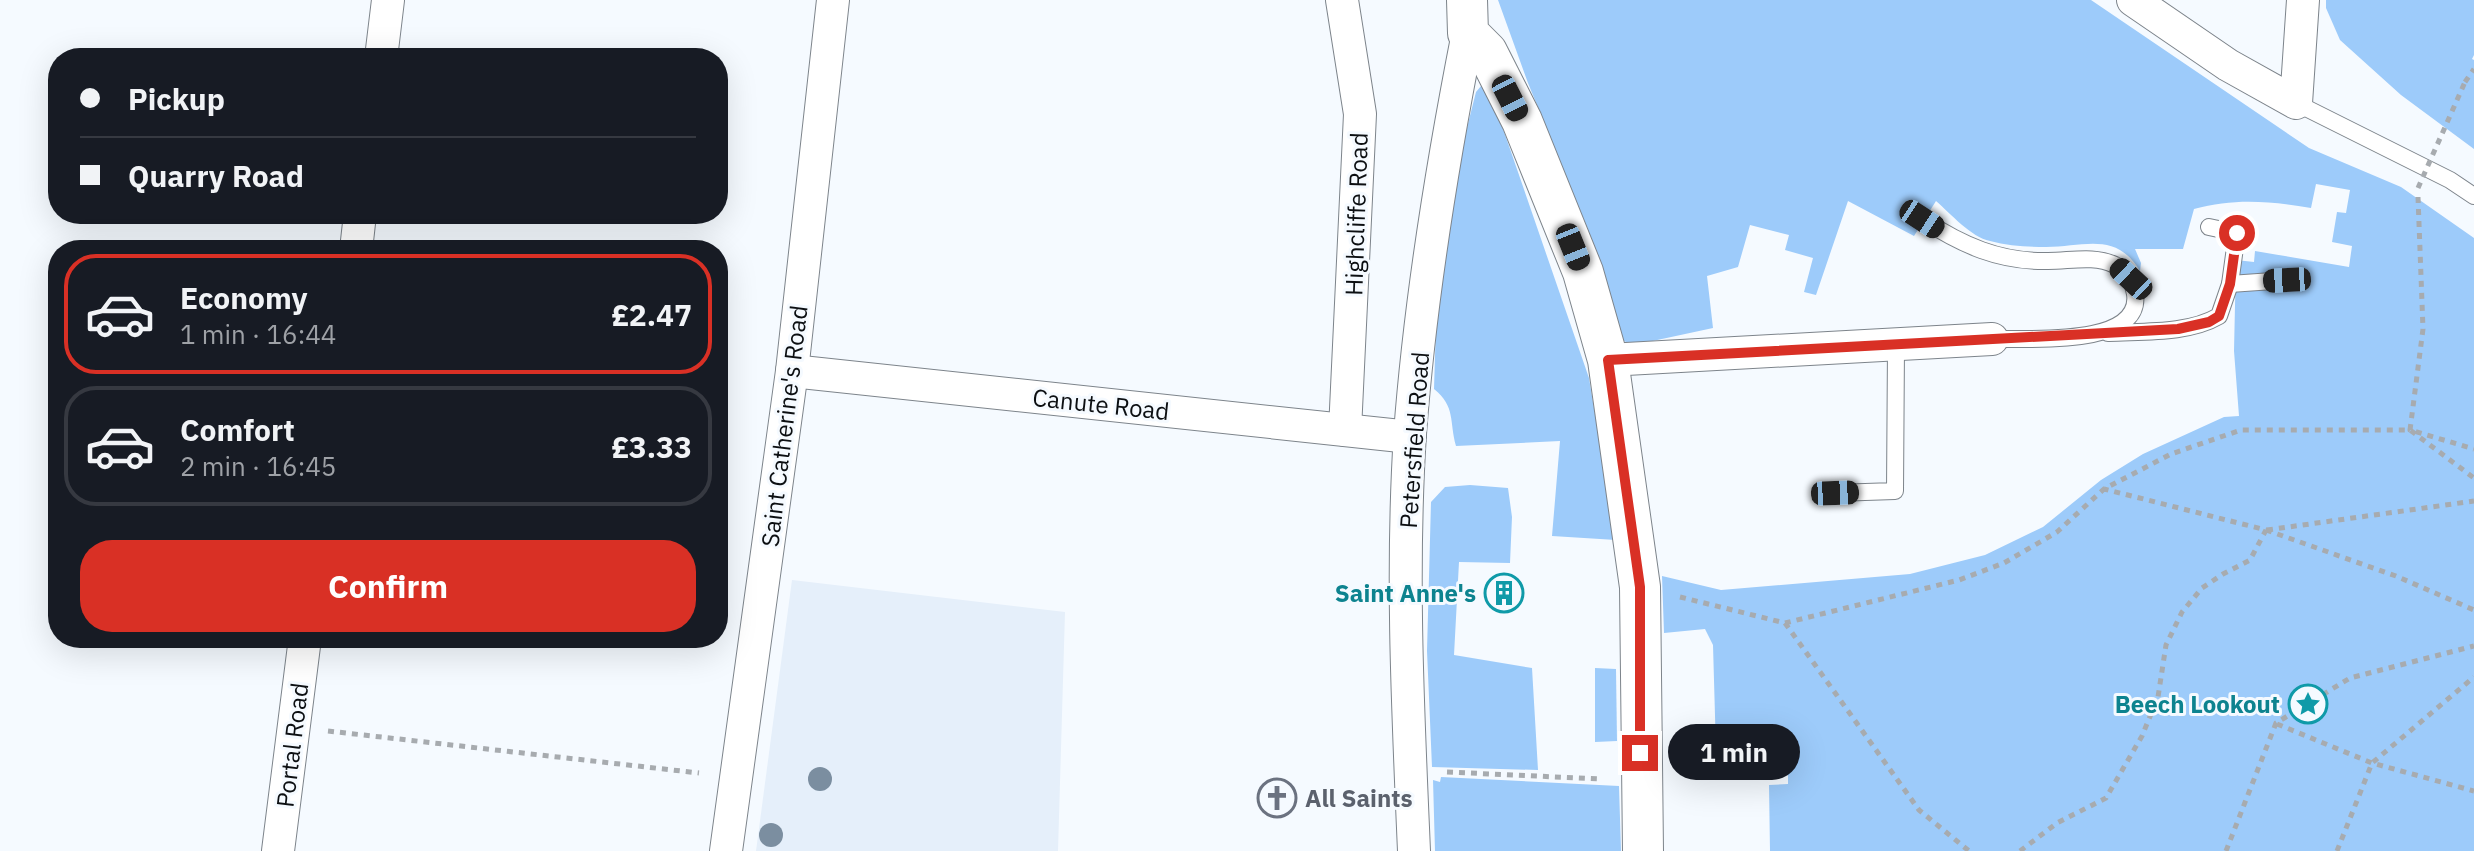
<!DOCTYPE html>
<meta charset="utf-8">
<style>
:root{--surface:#171b24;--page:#20242c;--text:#f1f3f6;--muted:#9ea1a6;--line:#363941;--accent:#d93025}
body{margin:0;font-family:"IBM Plex Sans",sans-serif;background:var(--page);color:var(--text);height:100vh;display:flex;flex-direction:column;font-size:30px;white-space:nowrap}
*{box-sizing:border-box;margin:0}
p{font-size:26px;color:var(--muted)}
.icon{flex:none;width:44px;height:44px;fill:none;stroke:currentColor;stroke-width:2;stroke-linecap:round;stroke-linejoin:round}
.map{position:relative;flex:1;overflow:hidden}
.details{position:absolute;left:48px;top:240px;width:680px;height:408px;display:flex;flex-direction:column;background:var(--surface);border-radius:32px;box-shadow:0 8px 32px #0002}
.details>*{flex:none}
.hud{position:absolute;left:48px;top:48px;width:680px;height:176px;border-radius:32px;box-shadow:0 8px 32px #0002;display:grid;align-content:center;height:176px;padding:0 32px;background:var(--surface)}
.end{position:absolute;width:36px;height:36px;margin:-18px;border:10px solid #d93025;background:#fff;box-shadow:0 0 0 4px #fff}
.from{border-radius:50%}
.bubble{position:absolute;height:56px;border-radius:28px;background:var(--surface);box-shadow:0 8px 32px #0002;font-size:26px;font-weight:800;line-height:56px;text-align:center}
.car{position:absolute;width:24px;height:48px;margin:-24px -12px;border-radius:10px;box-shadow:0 0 6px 2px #0007;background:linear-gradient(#222 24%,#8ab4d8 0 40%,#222 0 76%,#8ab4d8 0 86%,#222 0)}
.hud b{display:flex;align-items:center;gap:28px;height:76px;font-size:30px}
.hud b+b{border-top:2px solid var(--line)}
.hud i{width:20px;height:20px;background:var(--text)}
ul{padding:14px 0 0;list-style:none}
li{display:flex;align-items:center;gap:24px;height:120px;margin:0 16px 12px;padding:0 16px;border:4px solid var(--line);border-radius:32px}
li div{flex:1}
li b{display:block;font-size:30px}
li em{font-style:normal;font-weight:800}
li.on{border-color:var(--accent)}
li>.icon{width:72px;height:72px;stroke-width:1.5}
.cta{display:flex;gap:16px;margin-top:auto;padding:16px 32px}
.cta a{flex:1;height:92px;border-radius:32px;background:var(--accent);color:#fff;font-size:32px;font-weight:800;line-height:92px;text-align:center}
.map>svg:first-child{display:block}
.built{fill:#e5effa}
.green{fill:#9dcbfa}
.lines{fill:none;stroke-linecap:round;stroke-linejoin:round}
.service-casing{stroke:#7d848b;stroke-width:18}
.minor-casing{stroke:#7d848b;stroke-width:34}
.tertiary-casing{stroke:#7d848b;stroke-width:42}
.path{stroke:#a7abaf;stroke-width:5;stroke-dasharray:6 6;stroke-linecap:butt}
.service{stroke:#fff;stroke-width:16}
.minor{stroke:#fff;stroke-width:32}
.tertiary{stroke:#fff;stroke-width:40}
.path-bridge{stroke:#a7abaf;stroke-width:5;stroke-dasharray:6 6;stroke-linecap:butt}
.tree{fill:#7b8ea0}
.route{stroke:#d93025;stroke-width:10}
.labels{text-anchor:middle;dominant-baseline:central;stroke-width:6;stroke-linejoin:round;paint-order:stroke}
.street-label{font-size:24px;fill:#0c0f12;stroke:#f5faff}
.culture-label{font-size:24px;font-weight:bold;fill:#0d838f;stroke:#f5faff;text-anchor:end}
.worship-label{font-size:24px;font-weight:bold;fill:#5b616d;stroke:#f5faff;text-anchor:start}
</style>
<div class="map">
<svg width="2474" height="851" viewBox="0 0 2474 851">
<rect width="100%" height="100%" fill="#f5faff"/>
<polygon class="built" points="792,580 1065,612 1058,851 756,851"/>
<g class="green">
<path d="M1498 0H2091L2309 148 2401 187 2474 238V851H1770L1769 785 1788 784V758H1741V751H1716L1713 645 1705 629 1664 633 1662 576 1721 590 1910 574 1985 555 2043 527 2101 480 2143 454 2224 417 2239 416 2234 351 2236 260 2254 262 2255 251 2349 267 2352 246 2332 242 2337 212 2346 213 2350 190 2316 184 2311 208C2270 201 2234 198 2194 209L2183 249H2135L2141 263 2140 271C2116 231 2084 247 2046 247 2028 247 2008 246 1990 241 1971 237 1951 214 1936 201L1914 236 1848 201 1816 295 1804 292 1813 258 1785 250 1789 235 1750 225 1738 267 1707 276 1713 328 1634 345 1613 337 1604 278 1591 237 1528 83Z"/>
<polygon points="2326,0 2474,0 2474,55 2472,59 2474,60 2474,149 2401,95 2340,40 2326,8"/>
<path d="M1481 86 1490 91 1589 378 1616 540 1552 536 1560 441 1456 446C1449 421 1456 407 1434 389L1436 324 1454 179 1476 92Z"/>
<polygon points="1470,485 1508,488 1512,517 1510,563 1459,562 1454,655 1532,668 1538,770 1432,767 1427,651 1431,502 1445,487"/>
<polygon points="1595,668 1616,669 1617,741 1595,742"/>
<polygon points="1441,777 1619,786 1621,851 1435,851 1433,780 1440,782"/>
</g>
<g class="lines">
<defs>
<g id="service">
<polyline points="2296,103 2450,180 2474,196"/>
<path d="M1922 219C1962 245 1999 262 2048 261 2071 261 2094 255 2115 265 2127 270 2133 283 2135 294 2143 348 2025 338 1992 339"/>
<polyline points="2230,284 2287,280"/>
<path d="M2108 333C2144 331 2188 334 2219 316L2230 284 2237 233 2209 227"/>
<polyline points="1835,493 1895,491 1896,346"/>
</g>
<g id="minor">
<polyline points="1342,0 1360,114 1345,430"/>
<polyline points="2133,0 2228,65 2296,103 2303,0"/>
<polyline points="381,58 388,0"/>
<polyline points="356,250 360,214"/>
<polyline points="1608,360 1992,339"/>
<polyline points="792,371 1410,437"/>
<polyline points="278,851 305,638"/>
<polyline points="726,851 792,371 833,0"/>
<path d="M1414 851C1408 712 1401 573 1410 434 1420 300 1442 165 1468 33"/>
</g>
<polyline id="tertiary" points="1467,0 1468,33 1487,52 1522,121 1583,272 1608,360 1640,587 1643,851"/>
</defs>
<use href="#service" class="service-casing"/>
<use href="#minor" class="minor-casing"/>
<use href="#tertiary" class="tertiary-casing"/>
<g class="path">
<polyline points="2465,82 2474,69"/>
<polyline points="2418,197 2423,329 2410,430 2474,449"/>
<polyline points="2266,530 2396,576 2474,610"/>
<polyline points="2267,530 2474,501"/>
<polyline points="1680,597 1785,623 1959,580 2004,563 2057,532 2104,489 2171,454 2241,430 2410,430 2474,478"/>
<polyline points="1785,623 1919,810 1969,851"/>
<polyline points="2277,724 2372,763 2474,791"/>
<polyline points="328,731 699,773"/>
<polyline points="1447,772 1601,779"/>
<polyline points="2020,851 2057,823 2106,798 2142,736 2158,697 2166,645 2182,612 2202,588 2223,574 2250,560 2266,530 2104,489"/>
<polyline points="2226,851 2276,723 2350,678 2474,646"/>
<polyline points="2337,851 2372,763 2474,677"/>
</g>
<use href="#service" class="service"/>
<use href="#minor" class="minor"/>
<use href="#tertiary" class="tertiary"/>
<polyline class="path-bridge" points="2418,188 2465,82"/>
</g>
<g class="tree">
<circle cx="820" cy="779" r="12"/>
<circle cx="771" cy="835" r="12"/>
</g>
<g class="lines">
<polyline class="route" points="1640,753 1640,587 1608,360 2178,329 2209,322 2219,316 2230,284 2237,233"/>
</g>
<defs>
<symbol id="building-ring" viewBox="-11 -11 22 22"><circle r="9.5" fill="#f5faff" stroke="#0f9aa8" stroke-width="1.5"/><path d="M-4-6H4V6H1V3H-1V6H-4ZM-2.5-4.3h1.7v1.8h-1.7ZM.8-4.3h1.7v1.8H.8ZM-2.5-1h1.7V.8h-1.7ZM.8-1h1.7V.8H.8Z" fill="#0f9aa8"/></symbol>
<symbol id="sight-ring" viewBox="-11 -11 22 22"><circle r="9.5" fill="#f5faff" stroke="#0f9aa8" stroke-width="1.5"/><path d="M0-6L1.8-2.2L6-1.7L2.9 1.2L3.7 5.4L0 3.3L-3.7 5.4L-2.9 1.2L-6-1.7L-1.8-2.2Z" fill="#0f9aa8"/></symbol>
<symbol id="church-ring" viewBox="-11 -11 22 22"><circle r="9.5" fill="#f5faff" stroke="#6b7280" stroke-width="1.5"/><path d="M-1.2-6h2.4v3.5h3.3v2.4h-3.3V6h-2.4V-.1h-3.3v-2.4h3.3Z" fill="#6b7280"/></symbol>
</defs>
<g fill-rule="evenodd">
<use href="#building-ring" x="1482" y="571" width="44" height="44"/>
<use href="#sight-ring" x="2286" y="682" width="44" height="44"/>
<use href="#church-ring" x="1255" y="776" width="44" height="44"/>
</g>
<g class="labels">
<g class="street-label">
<text transform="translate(1356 214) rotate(-88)">Highcliffe Road</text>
<text transform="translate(1101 404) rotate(6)">Canute Road</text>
<text transform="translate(784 426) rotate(-83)">Saint Catherine's Road</text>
<text transform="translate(1414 440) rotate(-86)">Petersfield Road</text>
<text transform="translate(292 745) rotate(-83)">Portal Road</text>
</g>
<g class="culture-label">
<text x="1476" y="593">Saint Anne's</text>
<text x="2280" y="704">Beech Lookout</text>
</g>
<g class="worship-label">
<text x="1305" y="798">All Saints</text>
</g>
</g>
</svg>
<i class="end from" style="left:2237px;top:233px"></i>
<i class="end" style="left:1640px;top:753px"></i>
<div class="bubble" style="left:1668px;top:724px;width:132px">1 min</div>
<i class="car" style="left:1510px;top:98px;rotate:153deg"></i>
<i class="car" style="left:1922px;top:219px;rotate:123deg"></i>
<i class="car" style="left:1573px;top:247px;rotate:158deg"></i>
<i class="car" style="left:2131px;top:279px;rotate:313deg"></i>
<i class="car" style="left:2287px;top:280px;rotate:267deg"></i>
<i class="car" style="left:1835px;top:493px;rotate:88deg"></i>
<div class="hud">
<b><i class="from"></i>Pickup</b>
<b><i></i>Quarry Road</b>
</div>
<section class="details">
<ul>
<li class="on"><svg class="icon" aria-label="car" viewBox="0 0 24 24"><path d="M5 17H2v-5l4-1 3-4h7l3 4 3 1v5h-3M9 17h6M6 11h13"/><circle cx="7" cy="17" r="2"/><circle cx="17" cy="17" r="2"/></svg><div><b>Economy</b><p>1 min · 16:44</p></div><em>£2.47</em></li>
<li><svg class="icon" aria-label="car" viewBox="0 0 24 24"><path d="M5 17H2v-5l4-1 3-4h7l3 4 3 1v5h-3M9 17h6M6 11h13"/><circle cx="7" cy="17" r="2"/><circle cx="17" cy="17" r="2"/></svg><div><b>Comfort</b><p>2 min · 16:45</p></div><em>£3.33</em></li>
</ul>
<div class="cta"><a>Confirm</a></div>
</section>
</div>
